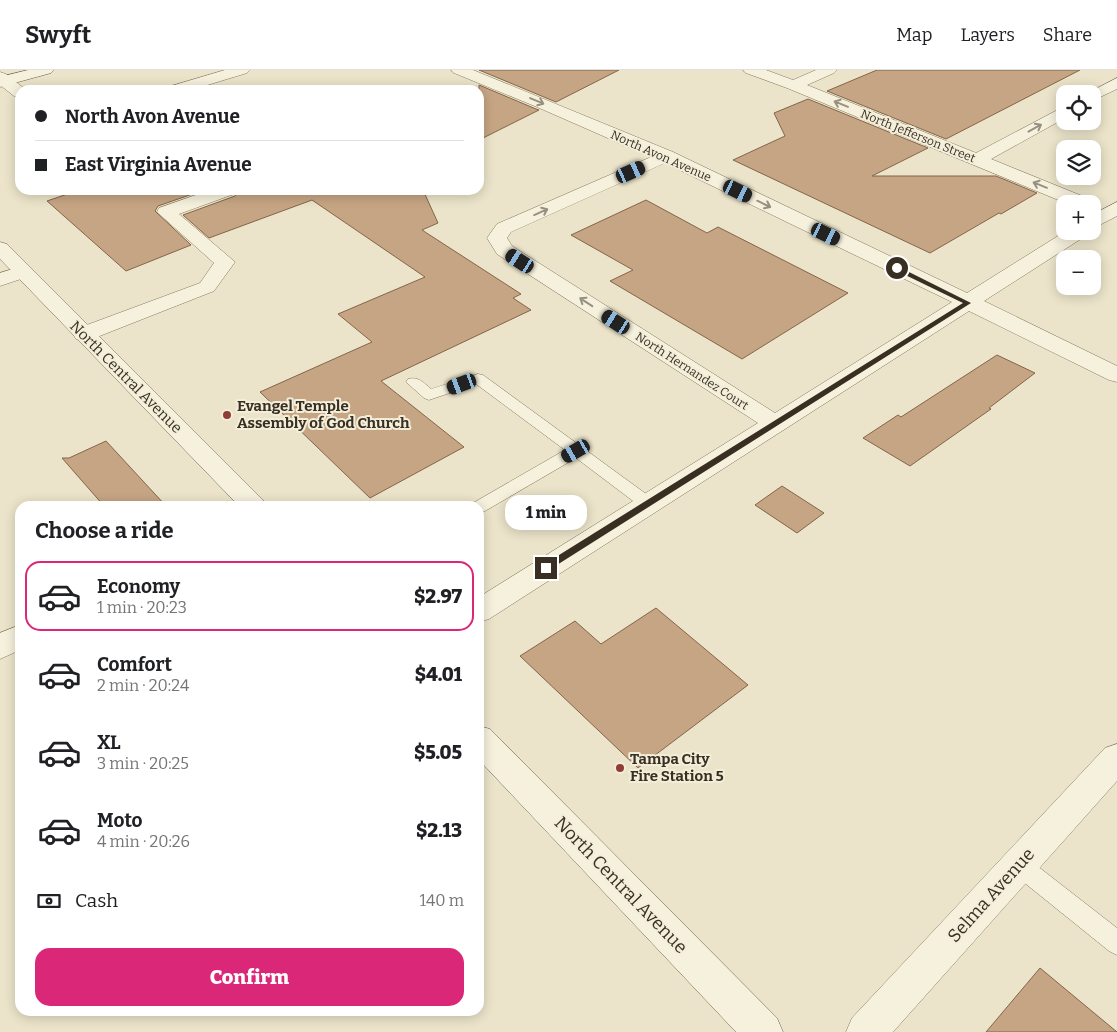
<!DOCTYPE html>
<meta charset="utf-8">
<style>
:root{--surface:#fff;--page:#f2f2f2;--text:#202124;--muted:#757577;--line:#e0e0e0;--accent:#db2777}
body{margin:0;font-family:Bitter,serif;background:var(--page);color:var(--text);height:100vh;display:flex;flex-direction:column;font-size:19px;white-space:nowrap}
*{box-sizing:border-box;margin:0}
p{font-size:16px;color:var(--muted)}
.icon{flex:none;width:28px;height:28px;fill:none;stroke:currentColor;stroke-width:2;stroke-linecap:round;stroke-linejoin:round}
.map{position:relative;flex:1;overflow:hidden}
.panel{position:absolute;left:15px;top:431px;width:469px;height:515px;display:flex;flex-direction:column;background:var(--surface);border-radius:15px;box-shadow:0 2px 12px #0003}
.panel>*{flex:none}
.banner{position:absolute;left:15px;top:15px;width:469px;height:110px;border-radius:15px;box-shadow:0 2px 12px #0003;display:grid;align-content:center;height:110px;padding:0 20px;background:var(--surface)}
.controls{position:absolute;left:1056px;top:15px;display:grid;gap:10px}
.controls a{display:grid;place-items:center;width:45px;height:45px;border-radius:10px;background:var(--surface);box-shadow:0 2px 12px #0003;font-size:25px}
.end{position:absolute;width:22px;height:22px;margin:-11px;border:6px solid #382f22;background:#fff;box-shadow:0 0 0 2px #fff}
.from{border-radius:50%}
.bubble{position:absolute;height:35px;border-radius:15px;background:var(--surface);box-shadow:0 2px 12px #0003;font-size:16px;font-weight:800;line-height:35px;text-align:center}
.car{position:absolute;width:15px;height:30px;margin:-15px -8px;border-radius:6px;box-shadow:0 0 4px 1px #0007;background:linear-gradient(#222 24%,#8ab4d8 0 40%,#222 0 76%,#8ab4d8 0 86%,#222 0)}
.banner b{display:flex;align-items:center;gap:18px;height:48px;font-size:19px}
.banner b+b{border-top:1px solid var(--line)}
.banner i{width:12px;height:12px;background:var(--text)}
ul{padding:0;list-style:none}
li{display:flex;align-items:center;gap:15px;height:70px;margin:0 10px 8px;padding:0 10px;border:2px solid transparent;border-radius:15px}
li div{flex:1}
li b{display:block;font-size:19px}
li em{font-style:normal;font-weight:800}
li.on{border-color:var(--accent)}
li>.icon{width:45px;height:45px;stroke-width:1.5}
h2{padding:0 20px;font-size:22px;line-height:60px}
.pay{display:flex;align-items:center;gap:12px;height:55px;padding:0 20px;font-size:19px}
.pay p{margin-inline-start:auto}
.cta{display:flex;gap:10px;margin-top:auto;padding:10px 20px}
.cta a{flex:1;height:58px;border-radius:15px;background:var(--accent);color:#fff;font-size:20px;font-weight:800;line-height:58px;text-align:center}
header{display:flex;align-items:center;gap:30px;box-sizing:border-box;height:70px;padding:0 25px;background:var(--surface);border-bottom:1px solid var(--line)}
header strong{font-size:24px}
nav{display:flex;gap:28px;margin-inline-start:auto;font-size:18px}
.map>svg:first-child{display:block}
.building{fill:#c6a584;stroke:#846548}
.lines{fill:none;stroke-linecap:round;stroke-linejoin:round}
.lane-casing{stroke:#867860;stroke-width:1}
.street-casing{stroke:#867860;stroke-width:1}
.secondary-casing{stroke:#695943;stroke-width:1}
.lane{fill:#f6f1dd;fill-rule:evenodd}
.street{fill:#f6f1dd;fill-rule:evenodd}
.secondary{fill:#f6f1dd;fill-rule:evenodd}
.oneway{stroke:#979080}
.route{fill:#382f22}
.poi-dot{fill:#903d35;stroke:#f3eed9;stroke-width:2}
.labels{text-anchor:middle;dominant-baseline:central;stroke-width:4;stroke-linejoin:round;paint-order:stroke}
.far-street-label{font-size:12px;fill:#382f22;stroke:#f3eed9}
.street-label{font-size:15px;fill:#382f22;stroke:#f3eed9}
.poi-label{font-size:15px;font-weight:bold;fill:#382f22;stroke:#f3eed9;text-anchor:start}
.near-street-label{font-size:18px;fill:#382f22;stroke:#f3eed9}
</style>
<header>
<strong>Swyft</strong>
<nav><a>Map</a><a>Layers</a><a>Share</a></nav>
</header>
<div class="map">
<svg width="1117" height="962" viewBox="0 0 1117 962">
<rect width="100%" height="100%" fill="#ebe4ca"/>
<g class="building">
<polygon points="479,0 619,0 556,32"/>
<polygon points="877,0 1080,0 946,69 827,21"/>
<polygon points="479,15 536,39 539,40 479,70"/>
<polygon points="808,29 928,78 872,106 996,106 1037,123 1001,144 999,143 930,183 733,90 785,66 774,43"/>
<polygon points="79,120 204,120 158,136 155,141 191,175 126,201 47,131"/>
<polygon points="238,120 423,120 438,153 422,160 521,224 513,228 531,240 381,311 464,377 370,428 260,322 372,272 338,244 425,207 312,130 209,168 183,145 235,126"/>
<polygon points="646,130 707,163 718,157 848,223 742,289 610,211 633,200 571,165"/>
<polygon points="997,285 1035,303 989,338 991,339 910,396 863,368 898,345 901,347"/>
<polygon points="106,371 166,436 104,436 62,388 69,388"/>
<polygon points="782,416 824,443 797,463 755,435"/>
<polygon points="656,538 748,615 638,698 520,586 575,551 601,574"/>
<polygon points="1040,898 1117,962 986,962"/>
</g>
<g class="lines">
<defs>
<g id="lane">
<path d="M478 304 483 305 653 429 655 433 653 437 647 439 641 437 576 388 485 441 479 443V436H471L473 433 565 380 476 314 429 330 424 328 406 312 408 309C418 306 424 313 431 319Z"/>
<polygon points="1019,785 1027,788 1117,858 1117,885 1109,881 1011,802 1008,795 1011,788"/>
</g>
<g id="street">
<polygon points="225,0 250,0 247,3 191,20 166,20 168,17"/>
<path d="M451 0H473L673 82 967 223 1066 161H1090L1087 165 984 231 1117 296V312L1109 310 969 241 489 549 479 552V527L758 353 497 184 487 168 497 154 651 87 537 37 454 3ZM665 93 952 232 775 343 512 176 507 168 511 162Z"/>
<polygon points="743,0 766,0 793,10 816,0 837,0 834,3 807,15 976,83 1065,36 1065,48 991,89 1092,130 1094,134 1092,137 1092,134 1068,134 787,18 746,3"/>
<polygon points="0,2 6,4 26,20 20,20 20,28 14,26 0,15"/>
<polygon points="1117,8 1117,19 1092,31 1092,24 1086,24"/>
<polygon points="210,120 236,120 234,124 179,144 235,192 214,221 92,269 84,271 76,269 73,264 76,259 200,213 214,193 157,142 159,138"/>
<polygon points="1117,132 1117,146 1092,159 1092,145"/>
<polygon points="23,196 30,198 33,202 30,206 0,216 0,203"/>
<polygon points="20,555 20,580 0,589 0,563"/>
<polygon points="1117,674 1117,711 893,962 846,962 852,948 1105,678"/>
</g>
<g id="secondary">
<polygon points="28,0 54,0 51,3 0,17 0,7"/>
<polygon points="0,172 7,174 263,430 267,436 239,436 0,189"/>
<polygon points="479,656 490,659 777,948 783,962 736,962 479,690"/>
</g>
</defs>
<use href="#lane" class="lane-casing"/>
<use href="#street" class="street-casing"/>
<use href="#secondary" class="secondary-casing"/>
<use href="#lane" class="lane"/>
<use href="#street" class="street"/>
<use href="#secondary" class="secondary"/>
</g>
<defs><path id="oneway-shaft" d="M-6 0H5M1.5-3L5.5 0L1.5 3" fill="none" stroke-width="1.6" stroke-linecap="round" stroke-linejoin="round" transform="scale(1.25)"/></defs>
<g class="oneway">
<use href="#oneway-shaft" transform="translate(537 31) rotate(23)"/>
<use href="#oneway-shaft" transform="translate(841 34) rotate(-158)"/>
<use href="#oneway-shaft" transform="translate(1035 58) rotate(-29)"/>
<use href="#oneway-shaft" transform="translate(1040 115) rotate(-158)"/>
<use href="#oneway-shaft" transform="translate(764 134) rotate(26)"/>
<use href="#oneway-shaft" transform="translate(541 142) rotate(-24)"/>
<use href="#oneway-shaft" transform="translate(586 232) rotate(-147)"/>
</g>
<polygon class="route" points="895,197 899,197 971,233 549,500 543,500 543,495 963,233 895,200"/>
<g class="poi-dot">
<circle cx="227" cy="345" r="5"/>
<circle cx="620" cy="698" r="5"/>
</g>
<g class="labels">
<g class="far-street-label">
<text transform="translate(918 66) rotate(22)">North Jefferson Street</text>
<text transform="translate(661 86) rotate(24)">North Avon Avenue</text>
<text transform="translate(692 301) rotate(33)">North Hernandez Court</text>
</g>
<g class="street-label">
<text transform="translate(126 307) rotate(45)">North Central Avenue</text>
</g>
<g class="poi-label">
<text x="237" y="336">Evangel Temple<tspan x="237" dy="17">Assembly of God Church</tspan></text>
<text x="630" y="689">Tampa City<tspan x="630" dy="17">Fire Station 5</tspan></text>
</g>
<g class="near-street-label">
<text transform="translate(621 815) rotate(46)">North Central Avenue</text>
<text transform="translate(991 825) rotate(-48)">Selma Avenue</text>
</g>
</g>
</svg>
<div class="controls">
<a><svg class="icon" aria-label="locate" viewBox="0 0 24 24"><circle cx="12" cy="12" r="6"/><path d="M12 2v4M12 18v4M2 12h4M18 12h4"/></svg></a>
<a><svg class="icon" aria-label="layers" viewBox="0 0 24 24"><path d="M12 4l9 5-9 5-9-5zM3 14l9 5 9-5"/></svg></a>
<a>+</a>
<a>−</a>
</div>
<i class="end from" style="left:897px;top:198px"></i>
<i class="end" style="left:546px;top:498px"></i>
<div class="bubble" style="left:505px;top:425px;width:82px">1 min</div>
<i class="car" style="left:631px;top:102px;rotate:66deg"></i>
<i class="car" style="left:738px;top:121px;rotate:116deg"></i>
<i class="car" style="left:826px;top:164px;rotate:116deg"></i>
<i class="car" style="left:520px;top:191px;rotate:303deg"></i>
<i class="car" style="left:616px;top:252px;rotate:303deg"></i>
<i class="car" style="left:462px;top:314px;rotate:250deg"></i>
<i class="car" style="left:576px;top:381px;rotate:240deg"></i>
<div class="banner">
<b><i class="from"></i>North Avon Avenue</b>
<b><i></i>East Virginia Avenue</b>
</div>
<section class="panel">
<h2>Choose a ride</h2>
<ul>
<li class="on"><svg class="icon" aria-label="car" viewBox="0 0 24 24"><path d="M5 17H2v-5l4-1 3-4h7l3 4 3 1v5h-3M9 17h6M6 11h13"/><circle cx="7" cy="17" r="2"/><circle cx="17" cy="17" r="2"/></svg><div><b>Economy</b><p>1 min · 20:23</p></div><em>$2.97</em></li>
<li><svg class="icon" aria-label="car" viewBox="0 0 24 24"><path d="M5 17H2v-5l4-1 3-4h7l3 4 3 1v5h-3M9 17h6M6 11h13"/><circle cx="7" cy="17" r="2"/><circle cx="17" cy="17" r="2"/></svg><div><b>Comfort</b><p>2 min · 20:24</p></div><em>$4.01</em></li>
<li><svg class="icon" aria-label="car" viewBox="0 0 24 24"><path d="M5 17H2v-5l4-1 3-4h7l3 4 3 1v5h-3M9 17h6M6 11h13"/><circle cx="7" cy="17" r="2"/><circle cx="17" cy="17" r="2"/></svg><div><b>XL</b><p>3 min · 20:25</p></div><em>$5.05</em></li>
<li><svg class="icon" aria-label="car" viewBox="0 0 24 24"><path d="M5 17H2v-5l4-1 3-4h7l3 4 3 1v5h-3M9 17h6M6 11h13"/><circle cx="7" cy="17" r="2"/><circle cx="17" cy="17" r="2"/></svg><div><b>Moto</b><p>4 min · 20:26</p></div><em>$2.13</em></li>
</ul>
<div class="pay"><svg class="icon" aria-label="cash" viewBox="0 0 24 24"><path d="M3 7h18v10H3z"/><circle cx="12" cy="12" r="2"/></svg>Cash<p>140 m</p></div>
<div class="cta"><a>Confirm</a></div>
</section>
</div>
